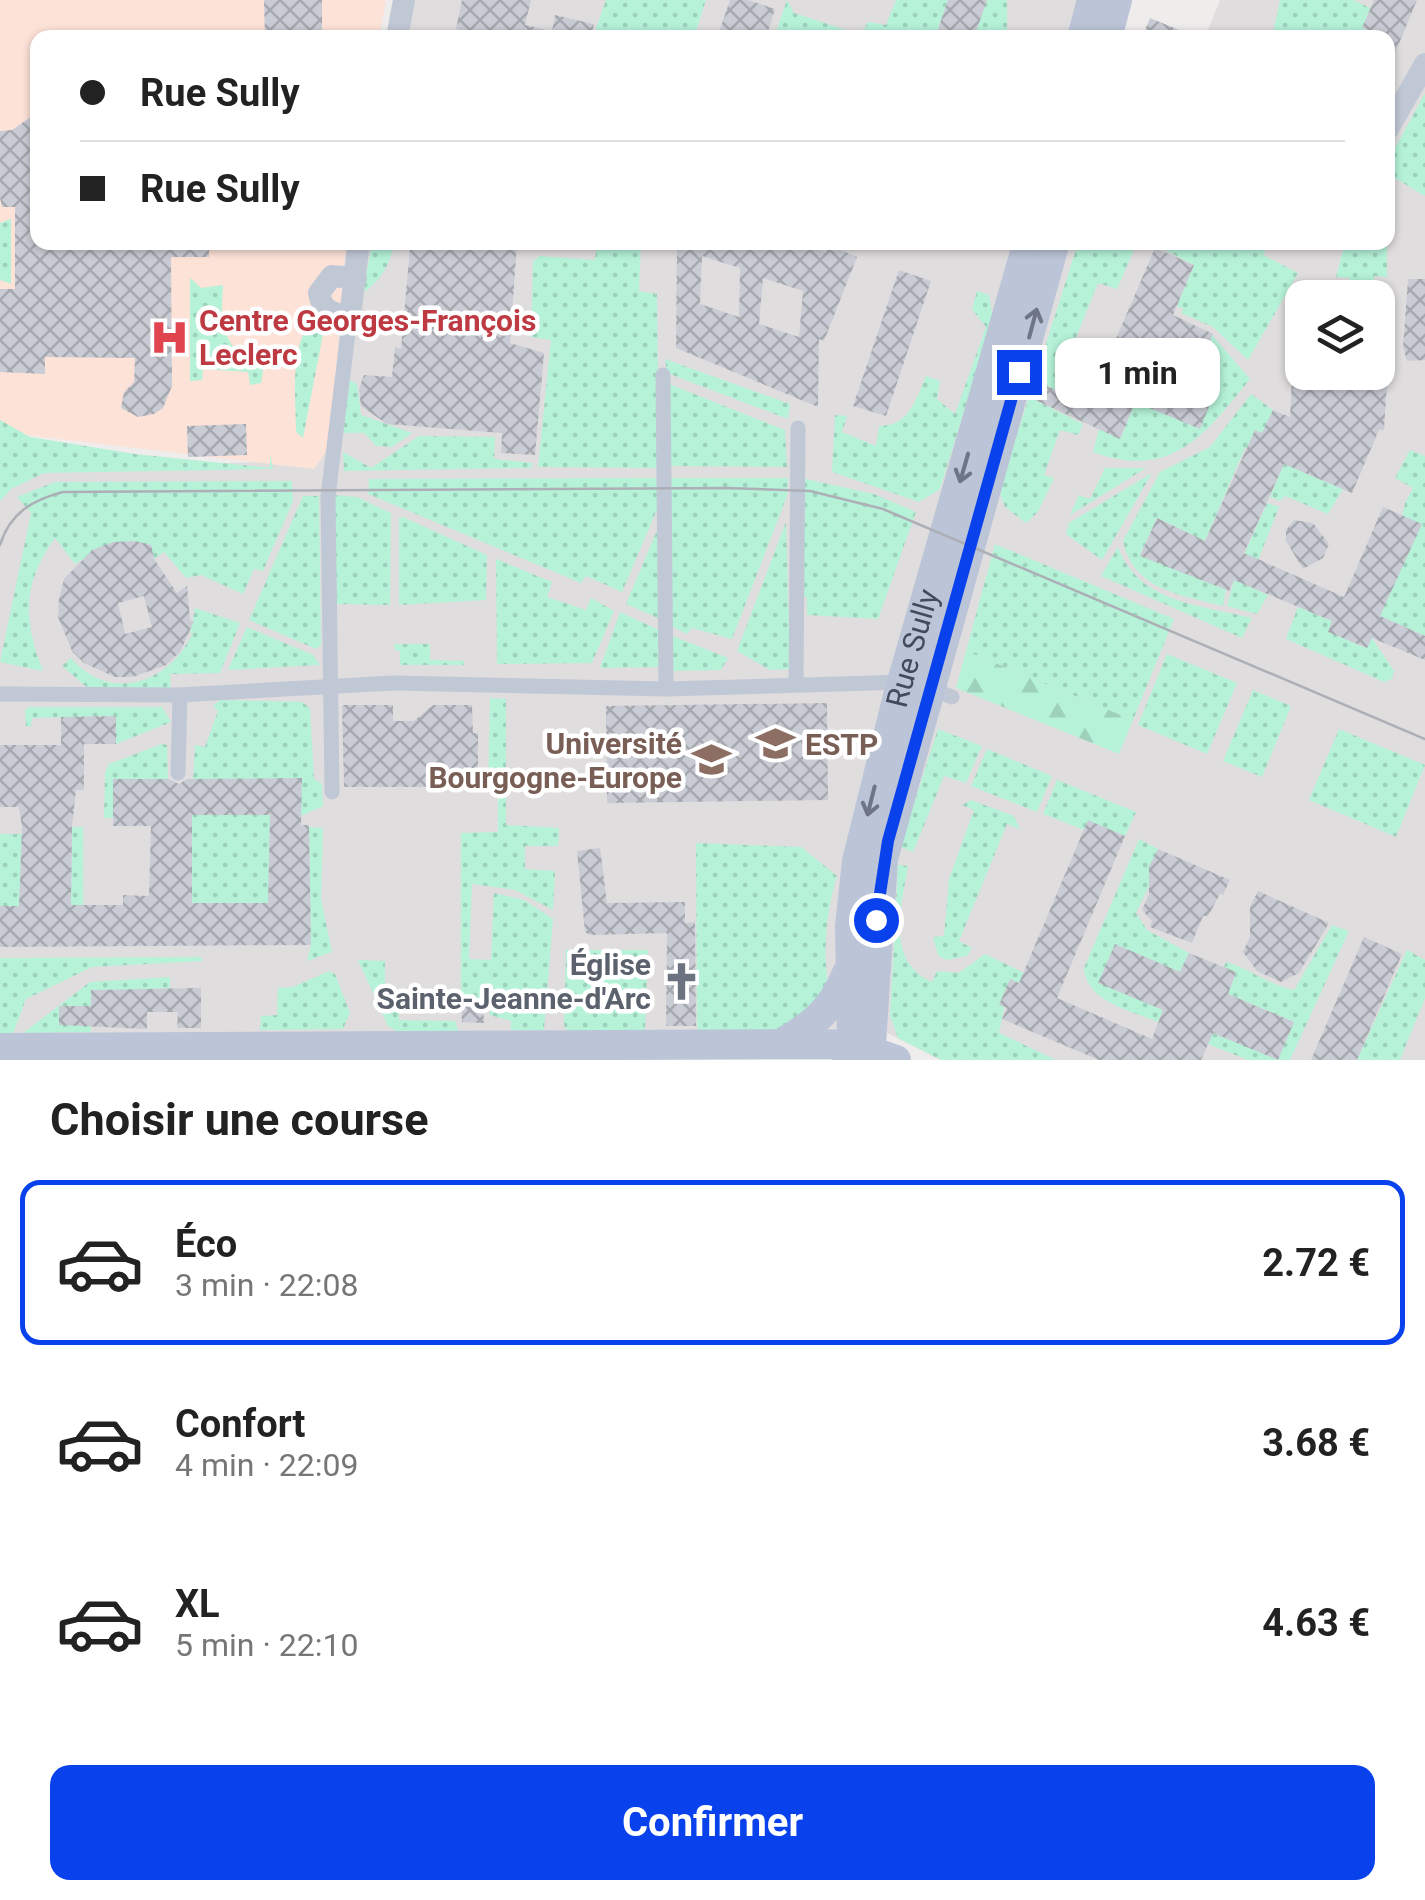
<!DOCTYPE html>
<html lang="fr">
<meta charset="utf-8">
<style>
:root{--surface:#fff;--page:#f6f6f6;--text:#222;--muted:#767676;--line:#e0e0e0;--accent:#0942ec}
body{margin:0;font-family:Roboto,sans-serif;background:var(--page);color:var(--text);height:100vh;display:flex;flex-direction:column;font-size:38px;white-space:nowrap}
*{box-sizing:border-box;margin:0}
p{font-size:32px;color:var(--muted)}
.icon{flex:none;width:55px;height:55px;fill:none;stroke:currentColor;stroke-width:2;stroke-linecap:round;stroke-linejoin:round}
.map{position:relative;height:1060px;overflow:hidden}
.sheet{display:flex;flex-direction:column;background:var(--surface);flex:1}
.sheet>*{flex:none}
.guide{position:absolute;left:30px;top:30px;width:1365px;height:220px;border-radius:20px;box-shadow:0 2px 8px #0004;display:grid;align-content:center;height:220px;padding:0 50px;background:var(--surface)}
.fabs{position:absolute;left:1285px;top:280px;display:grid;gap:20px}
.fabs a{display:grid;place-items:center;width:110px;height:110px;border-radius:20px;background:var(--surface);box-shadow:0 2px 8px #0004;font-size:50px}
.end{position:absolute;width:45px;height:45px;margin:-22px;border:12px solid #0942ec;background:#fff;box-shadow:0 0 0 5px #fff}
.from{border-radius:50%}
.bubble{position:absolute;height:70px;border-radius:20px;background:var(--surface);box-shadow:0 2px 8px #0004;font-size:32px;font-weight:700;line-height:70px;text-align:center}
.guide b{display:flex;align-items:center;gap:35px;height:95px;font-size:38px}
.guide b+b{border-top:2px solid var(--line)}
.guide i{width:25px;height:25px;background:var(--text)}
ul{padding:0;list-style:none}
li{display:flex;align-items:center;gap:30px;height:165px;margin:0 20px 15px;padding:0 30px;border:5px solid transparent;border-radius:20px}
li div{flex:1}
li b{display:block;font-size:38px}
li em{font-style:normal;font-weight:700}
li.on{border-color:var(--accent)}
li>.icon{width:90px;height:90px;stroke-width:1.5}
h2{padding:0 50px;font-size:45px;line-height:120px}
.button{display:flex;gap:20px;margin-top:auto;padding:20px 50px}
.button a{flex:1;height:115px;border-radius:20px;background:var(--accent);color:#fff;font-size:40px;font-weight:700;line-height:115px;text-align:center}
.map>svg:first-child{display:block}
.education{fill:#e0ddde;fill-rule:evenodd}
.medical{fill:#fde2d8}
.grass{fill:url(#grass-dots)}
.forest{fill:url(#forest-firs)}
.building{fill:url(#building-cross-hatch);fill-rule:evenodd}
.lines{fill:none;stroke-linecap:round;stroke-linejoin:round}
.pedestrian{stroke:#c1c8d5;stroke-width:15}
.minor{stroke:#c1c8d5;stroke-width:22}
.secondary{stroke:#bcc4d8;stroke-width:30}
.tram{stroke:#adafb7;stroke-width:2.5}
.oneway{stroke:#6d7587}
.route{stroke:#0942ec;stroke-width:12}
.labels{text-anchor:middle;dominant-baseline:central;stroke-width:9;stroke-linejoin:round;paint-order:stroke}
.health-label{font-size:30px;font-weight:bold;fill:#be3a42;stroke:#fff;text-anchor:start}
.street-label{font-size:30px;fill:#434b5b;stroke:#fff}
.education-label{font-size:30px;font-weight:bold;fill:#785e54;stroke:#fff;text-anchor:end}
.worship-label{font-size:30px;font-weight:bold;fill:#5b616d;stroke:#fff;text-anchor:end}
</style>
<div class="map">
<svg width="1425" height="1060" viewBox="0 0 1425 1060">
<defs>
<pattern id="grass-dots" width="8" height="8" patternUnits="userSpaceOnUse" patternTransform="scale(2.5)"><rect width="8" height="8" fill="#b5f2d8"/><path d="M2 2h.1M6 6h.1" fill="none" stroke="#9dd1bc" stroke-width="1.8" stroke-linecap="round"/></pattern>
<pattern id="forest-firs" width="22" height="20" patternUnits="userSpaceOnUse" patternTransform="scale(2.5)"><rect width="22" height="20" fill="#b5f2d8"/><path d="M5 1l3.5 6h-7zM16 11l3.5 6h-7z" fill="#9dd1bc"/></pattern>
<pattern id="building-cross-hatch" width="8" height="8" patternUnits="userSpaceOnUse" patternTransform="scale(2.5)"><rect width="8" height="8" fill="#caccd5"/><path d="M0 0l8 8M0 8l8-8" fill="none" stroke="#a6a8b0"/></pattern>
</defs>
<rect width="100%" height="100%" fill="#efecec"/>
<g class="education">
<polygon points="395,0 1081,0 1072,37 389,38"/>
<path d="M1220 0H1425V1060H941L877 1028 0 1041V493L26 470 318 460 324 342 346 243 1388 242V38L1205 37ZM1302 298H1378V372H1302Z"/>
</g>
<polygon class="medical" points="0,0 386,0 379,37 38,38 38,242 346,243 330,446 314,469 0,432"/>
<g class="grass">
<polygon points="606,0 706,0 694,37 593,37"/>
<polygon points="787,0 794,13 861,35 868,22 886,25 896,0 948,0 935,37 791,38 776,32"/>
<polygon points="987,0 1007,0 1007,37 974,37"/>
<polygon points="1280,0 1353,0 1370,8 1363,27 1369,37 1272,38"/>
<polygon points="1425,93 1425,196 1388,174 1388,161"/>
<polygon points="11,219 11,284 0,280 0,223"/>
<path d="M372 243H394C390 265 381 280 363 293Z"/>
<polygon points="597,243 641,243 639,291 657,294 659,468 538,467 551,340 531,337 533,261 540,256 595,260"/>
<polygon points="1078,243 1137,243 1117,289 1098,283 1055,390 1040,383 1033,399 1083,424 1078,435 1060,430 1044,475 1054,478 1038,512 1026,523 1005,507 999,491"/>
<polygon points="1151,243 1280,243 1277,247 1269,244 1263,255 1298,273 1248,360 1213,327 1181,313 1183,309 1177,306 1194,265"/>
<polygon points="1345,243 1387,243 1387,277 1374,276 1374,297 1348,297 1350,278 1336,277"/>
<polygon points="190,278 201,288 223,285 221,326 240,359 256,353 264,366 261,383 250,385 248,372 203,369 202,380 190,381"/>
<path d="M977 291 989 295 993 318 940 489 919 502 832 472 835 415 847 416 842 432 876 446 879 426C909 426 916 400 926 376L940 381 937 399 955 414 986 327 972 309Z"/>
<path d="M312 318 325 324 303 438 296 432C296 393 289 351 312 318Z"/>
<path d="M1168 329 1203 356 1212 335 1250 379C1205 435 1171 481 1093 452L1099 429 1121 438 1135 402 1199 428 1151 366Z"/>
<polygon points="665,359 790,404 788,419 667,373"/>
<polygon points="346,378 357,384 361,415 412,433 392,447 376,446 364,433 340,433"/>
<polygon points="664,382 785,430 787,467 669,466"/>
<path d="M1251 394 1273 410 1254 451 1245 448 1205 541 1157 518 1140 555 1226 589 1223 606C1181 595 1133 590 1123 541L1160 472 1210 447Z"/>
<polygon points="0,420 30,437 135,454 270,468 270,454 273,469 44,473 11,489 0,501"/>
<polygon points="419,436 495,437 494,459 533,463 531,468 344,471 343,452 371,468"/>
<polygon points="1410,450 1425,456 1425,636 1380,616 1405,503 1413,488 1395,478"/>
<polygon points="1284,464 1343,489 1328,514 1285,496 1280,501 1270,497"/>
<polygon points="1105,468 1146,468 1070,515 1079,495 1090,499"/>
<polygon points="1152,473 1102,560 1066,534 1069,523"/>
<polygon points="658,478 659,505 622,592 586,576 581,583 368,494 369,479"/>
<polygon points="671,478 788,478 787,496 732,639 692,628 687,634 671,626"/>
<polygon points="801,478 874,494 916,512 878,619 807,615 807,597 802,596"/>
<path d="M292 481 293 501 263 571 254 569 243 594 201 575 186 578 164 552 154 559 151 545 113 542 75 564 55 538C22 583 23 620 43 671L0 662 31 513 17 497 55 482Z"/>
<polygon points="334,495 357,497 391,513 390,605 334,604"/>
<polygon points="303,496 319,496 321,645 316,649 249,620"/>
<polygon points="1267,503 1279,507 1257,563 1243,557"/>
<polygon points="403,517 487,555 486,600 399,605 399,518"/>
<polygon points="661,521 660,619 626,604"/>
<polygon points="786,522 790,669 770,670 737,651"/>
<polygon points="995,544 1174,619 1133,720 966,651"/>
<path d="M1118 547C1139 603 1200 605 1252 618L1242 638 1101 576Z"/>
<polygon points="496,559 552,582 547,597 586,610 591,598 614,611 592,663 497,664"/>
<polygon points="1234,580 1268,595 1257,614 1227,606"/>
<polygon points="1298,607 1332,621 1329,632 1366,648 1372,638 1394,671 1392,679 1384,682 1286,639"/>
<path d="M195 608 240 623 220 673 170 674 171 690 89 689 62 666 71 658C111 705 171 682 193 632L190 634Z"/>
<polygon points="620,612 661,631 661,667 600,668"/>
<polygon points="247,627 313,655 320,665 228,670"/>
<polygon points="670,635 728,658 721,670 671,671"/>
<polygon points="394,644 430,644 430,660 464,661 464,665 400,665 400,651 395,650"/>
<polygon points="1167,654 1237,683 1207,754 1138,725"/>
<polygon points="1253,690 1291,706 1262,777 1223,761"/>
<polygon points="490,698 506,699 506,825 559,828 558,846 525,846 525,869 555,871 553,910 515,890 472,884 469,959 491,960 494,893 524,900 553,919 544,1030 511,1030 511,1021 490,1015 490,1000 461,1000 461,833 498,832 498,788 488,787"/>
<polygon points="220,700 302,702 310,708 314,779 322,784 323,806 301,816 193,779 195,745 205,747 218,711 213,706"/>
<polygon points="30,707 162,707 171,722 116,744 115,716 32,718 31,727 26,726 25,710"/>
<polygon points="938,729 982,746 966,783 944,776 913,852 900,847"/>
<polygon points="1339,729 1425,765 1396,837 1309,800"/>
<polygon points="162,744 167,745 168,779 113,818 104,818 105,773 109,764"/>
<polygon points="987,749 1052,776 1037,812 971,786"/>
<polygon points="1057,780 1136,812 1125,836 1089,821 1084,830 1043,814"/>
<polygon points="971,800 1014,816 1020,829 1007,824 959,941 972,948 967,956 946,960 938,955 933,937 944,936 949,879 974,810 962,805"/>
<polygon points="192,815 270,815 268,903 192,903"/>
<polygon points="72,827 83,827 83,905 71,905"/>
<polygon points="309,827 323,828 321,899 332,952 307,961 311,945"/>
<polygon points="0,834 22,834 19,906 0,906"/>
<path d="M1139 839 1158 849 1155 873 1136 913 1147 930 1189 953 1180 972 1115 945 1099 983 1163 1010 1158 1022C1132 1011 1086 1002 1084 968Z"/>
<path d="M696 843 801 847 837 876C826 915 822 950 829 990L794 1029 699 1031 697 1026Z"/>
<path d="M898 865 908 866C901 909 885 960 932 982L937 971 959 973 985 954 1024 973 1019 983 1010 979 999 1033 1056 1060H941L898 1038 890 1016Z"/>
<path d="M1332 925 1349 931 1290 1060H1248L1208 1044 1212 1033 1278 1059 1294 1022 1228 994 1236 973 1224 967 1226 962C1250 969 1269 985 1294 990Z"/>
<polygon points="566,950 648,950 645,1032 568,1031 564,1026"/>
<polygon points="1407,950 1425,960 1425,998 1400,1060 1357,1060"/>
<polygon points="201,957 202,961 92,967 26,999 13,1034 0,1033 0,958"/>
<polygon points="358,960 385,961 385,1004 399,1006 399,1020 455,1021 459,1032 398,1032 388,1026"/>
<polygon points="329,971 335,974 350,1013 343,1029 260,1030 261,1016 277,1015 278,988 293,987"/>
<polygon points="170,977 170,988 148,989 148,1006 91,990 91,1006 59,1007 91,1025 91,1032 23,1033 90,982"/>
</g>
<polygon class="forest" points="966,651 1133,720 1119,754 956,688"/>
<g class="building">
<polygon points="264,0 322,0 322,38 265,38"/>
<polygon points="462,0 531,0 525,25 552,31 555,15 594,24 591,38 497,38 456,29"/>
<polygon points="730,0 748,0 775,9 766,38 717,38"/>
<polygon points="948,0 987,0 974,38 935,38"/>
<polygon points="1374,0 1417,0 1388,70 1388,38 1364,38 1367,29 1362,28"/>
<polygon points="1150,18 1196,37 1196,38 1142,38"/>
<polygon points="38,112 38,242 209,242 209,257 171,257 172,386 163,408 154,414 138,417 121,408 124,392 134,382 135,358 45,357 45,374 0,372 0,289 15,289 15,207 2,207 0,198 0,131 12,130"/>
<polygon points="429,242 517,242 510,343 544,353 535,455 501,453 502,433 387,424 361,406 359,389 364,375 392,377 395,347 401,349 410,248 428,249"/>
<path d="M671 242H799L826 252 827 244 857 257 824 341 819 339 818 407 676 348 677 248ZM702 256 740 268 739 317 700 304ZM763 278 803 291 799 337 759 324Z"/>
<polygon points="1155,248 1194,265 1173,315 1213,334 1203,357 1163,339 1151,366 1214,394 1200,429 1135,402 1120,439 1033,399 1040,383 1065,394 1088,339 1112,348"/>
<polygon points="899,270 931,281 886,416 853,406"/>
<polygon points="1408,279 1425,279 1425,360 1407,361 1403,347"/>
<polygon points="1292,378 1387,382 1384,430 1379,430 1352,493 1284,464 1244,553 1344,597 1383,507 1422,524 1380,616 1425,636 1425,660 1372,638 1367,648 1328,632 1332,621 1234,580 1229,591 1140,556 1157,518 1205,541 1255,430 1262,433 1273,410 1290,417"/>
<polygon points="246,424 247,455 188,457 187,426"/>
<polygon points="1294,520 1313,523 1329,544 1323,558 1303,569 1286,541 1286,530"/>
<path d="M135 541 151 545 154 559 177 593 187 586 190 620 194 621 180 652 166 665 133 677H115L84 663 72 651 58 617 59 599 64 579 92 550 113 542ZM144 596 152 627 125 634 118 603Z"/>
<polygon points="827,703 828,800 607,803 606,706"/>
<polygon points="342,705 393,705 393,721 414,721 433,705 472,705 473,733 478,733 478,787 344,787"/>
<path d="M116 716V744H84V790H76L72 827 71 905H123V895L149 896 151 826H113V779H169L179 784 187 779 302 778 301 825H309L311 945 0 947V906H19L22 827 19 807H0V745H61V717ZM192 815H270L268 903H192Z"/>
<polygon points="1088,820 1125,836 1057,998 1152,1039 1163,1010 1098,983 1115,944 1180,972 1189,953 1236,972 1228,994 1294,1022 1278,1060 1213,1033 1201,1060 1099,1060 1002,1019 1007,1008 999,1005 1010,979 1019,983"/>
<polygon points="600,848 607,903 685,902 685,923 695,922 696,1026 666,1026 667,933 590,935 585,932 577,851"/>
<polygon points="1158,849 1230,880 1223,895 1220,894 1208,916 1203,916 1192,943 1150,927 1152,921 1142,910 1149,894 1149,867"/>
<polygon points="1258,891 1329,923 1299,973 1281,982 1257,971 1243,952 1250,937 1250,907"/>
<polygon points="1364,937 1402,954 1357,1060 1311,1060"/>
<polygon points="201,988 201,1028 177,1028 178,1012 147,1012 147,1029 59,1025 59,1006 91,1006 91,990"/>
<polygon points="461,1000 483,1000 484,1023 462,1022"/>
</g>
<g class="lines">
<g class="pedestrian">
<polyline points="663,375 666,689"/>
<polyline points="796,685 798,428"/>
<polyline points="928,688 952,697"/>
<polyline points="0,694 180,695 393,683 666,689 905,682"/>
<polyline points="178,773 180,695"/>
<polyline points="332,792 328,496 350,317"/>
</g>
<g class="minor">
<polyline points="397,38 404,0"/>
<polyline points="1388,129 1425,64"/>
<path d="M356 278 332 276 319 293C322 312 333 313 350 317L359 242"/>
</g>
<g class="secondary">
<polyline points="1082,38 1092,0"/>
<polyline points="1107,38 1117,0"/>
<path d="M782 1043C815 1024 833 1008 847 973"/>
<polyline points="0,1048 825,1044 852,1045 896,1060"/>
<path id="s1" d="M847 1060 852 1045 850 926 857 861 898 696 1028 242"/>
<polyline points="870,1060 883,859 1055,242"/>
</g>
<path class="tram" d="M0 545C10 513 32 500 63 492L727 488 810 491 883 509 1425 739"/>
</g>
<defs><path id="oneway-shaft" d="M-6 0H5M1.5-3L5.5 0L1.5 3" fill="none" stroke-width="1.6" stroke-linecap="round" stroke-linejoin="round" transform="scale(2.5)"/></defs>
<g class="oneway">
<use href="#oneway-shaft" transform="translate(1033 323) rotate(-75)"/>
<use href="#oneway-shaft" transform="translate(964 468) rotate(106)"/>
<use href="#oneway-shaft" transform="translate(871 801) rotate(104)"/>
</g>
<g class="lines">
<polyline class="route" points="876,920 888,841 1019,372"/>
</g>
<defs>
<symbol id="hospital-bare" viewBox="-9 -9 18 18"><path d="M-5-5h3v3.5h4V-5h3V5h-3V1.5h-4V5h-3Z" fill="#e0444e" stroke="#fff" stroke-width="2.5" paint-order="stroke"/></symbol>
<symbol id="university-bare" viewBox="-9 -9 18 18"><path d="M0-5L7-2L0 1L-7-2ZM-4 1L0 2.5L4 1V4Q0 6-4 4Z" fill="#8d6e63" stroke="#fff" stroke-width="2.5" paint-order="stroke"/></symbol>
<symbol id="church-bare" viewBox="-9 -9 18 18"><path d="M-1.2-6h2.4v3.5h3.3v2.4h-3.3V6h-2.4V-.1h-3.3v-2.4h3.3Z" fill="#6b7280" stroke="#fff" stroke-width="2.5" paint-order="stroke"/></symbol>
</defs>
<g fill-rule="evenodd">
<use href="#hospital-bare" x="142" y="310" width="55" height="55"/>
<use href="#university-bare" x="748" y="716" width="55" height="55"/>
<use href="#university-bare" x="684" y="732" width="55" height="55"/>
<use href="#church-bare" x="654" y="954" width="55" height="55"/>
</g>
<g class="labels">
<g class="health-label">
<text x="199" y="320">Centre Georges-François<tspan x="199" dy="34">Leclerc</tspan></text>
</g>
<g class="street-label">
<text stroke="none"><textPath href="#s1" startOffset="420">Rue Sully</textPath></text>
</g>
<g class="education-label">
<text x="682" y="743">Université<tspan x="682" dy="34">Bourgogne-Europe</tspan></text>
<text x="805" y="744" text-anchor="start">ESTP</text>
</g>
<g class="worship-label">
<text x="651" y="964">Église<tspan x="651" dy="34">Sainte-Jeanne-d'Arc</tspan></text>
</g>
</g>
</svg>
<div class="fabs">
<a><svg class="icon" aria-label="layers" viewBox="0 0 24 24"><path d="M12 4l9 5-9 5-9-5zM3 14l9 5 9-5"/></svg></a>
</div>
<i class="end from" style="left:876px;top:920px"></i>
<i class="end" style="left:1019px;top:372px"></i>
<div class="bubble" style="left:1055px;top:338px;width:165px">1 min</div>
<div class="guide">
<b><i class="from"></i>Rue Sully</b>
<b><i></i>Rue Sully</b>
</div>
</div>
<section class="sheet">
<h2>Choisir une course</h2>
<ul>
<li class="on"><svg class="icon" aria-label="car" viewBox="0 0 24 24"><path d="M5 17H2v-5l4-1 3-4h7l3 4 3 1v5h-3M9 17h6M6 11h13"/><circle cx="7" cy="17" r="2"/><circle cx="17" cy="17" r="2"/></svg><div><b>Éco</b><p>3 min · 22:08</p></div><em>2.72 €</em></li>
<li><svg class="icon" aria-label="car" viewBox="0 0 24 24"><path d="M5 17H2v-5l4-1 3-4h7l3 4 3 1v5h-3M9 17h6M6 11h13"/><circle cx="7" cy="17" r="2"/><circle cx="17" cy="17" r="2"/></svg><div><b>Confort</b><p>4 min · 22:09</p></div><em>3.68 €</em></li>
<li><svg class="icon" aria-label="car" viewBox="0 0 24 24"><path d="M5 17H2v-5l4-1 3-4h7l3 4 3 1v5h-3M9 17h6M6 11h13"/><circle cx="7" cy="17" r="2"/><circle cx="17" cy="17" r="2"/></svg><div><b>XL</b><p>5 min · 22:10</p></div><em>4.63 €</em></li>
</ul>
<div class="button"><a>Confirmer</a></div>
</section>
